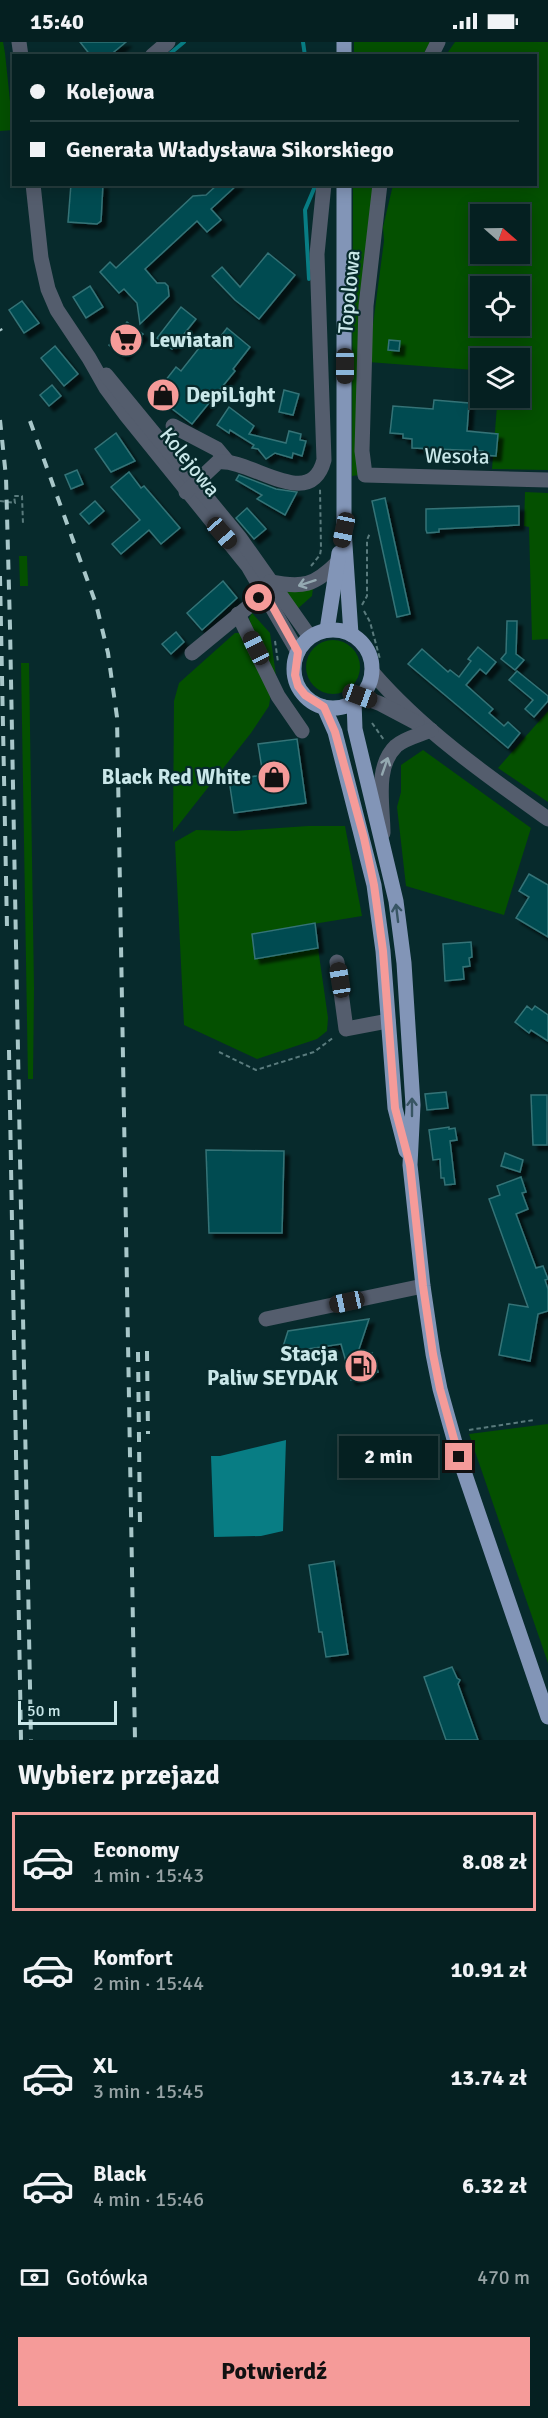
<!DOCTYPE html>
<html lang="pl">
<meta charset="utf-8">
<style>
:root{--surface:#052021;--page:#132d2e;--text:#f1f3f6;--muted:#97a3a5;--line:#263e3f;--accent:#f59b99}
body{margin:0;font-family:Signika,sans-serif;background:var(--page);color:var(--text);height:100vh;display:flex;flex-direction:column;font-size:22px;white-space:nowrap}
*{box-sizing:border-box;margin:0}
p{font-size:20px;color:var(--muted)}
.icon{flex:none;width:33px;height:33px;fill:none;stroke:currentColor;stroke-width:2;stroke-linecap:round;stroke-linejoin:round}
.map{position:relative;height:1698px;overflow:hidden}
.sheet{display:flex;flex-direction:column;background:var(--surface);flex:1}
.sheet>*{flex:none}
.banner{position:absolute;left:12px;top:12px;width:525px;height:132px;border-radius:0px;box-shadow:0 3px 15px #0003,0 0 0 2px var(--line);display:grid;align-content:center;height:132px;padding:0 18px;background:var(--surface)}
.needle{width:39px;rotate:110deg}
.controls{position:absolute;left:470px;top:162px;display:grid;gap:12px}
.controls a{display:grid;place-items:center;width:60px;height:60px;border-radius:0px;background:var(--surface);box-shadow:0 3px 15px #0003,0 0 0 2px var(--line);font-size:30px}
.scale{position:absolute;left:18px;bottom:15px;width:99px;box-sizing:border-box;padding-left:6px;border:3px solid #c9e7e9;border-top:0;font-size:16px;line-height:21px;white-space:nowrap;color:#c9e7e9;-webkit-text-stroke:4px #072a2c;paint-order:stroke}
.end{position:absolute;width:27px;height:27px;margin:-14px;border:8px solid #f59b99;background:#111;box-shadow:0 0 0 3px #111}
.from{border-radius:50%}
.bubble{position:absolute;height:42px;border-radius:0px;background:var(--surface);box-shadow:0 3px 15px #0003,0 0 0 2px var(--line);font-size:20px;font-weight:800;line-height:42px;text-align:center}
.car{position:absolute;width:18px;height:36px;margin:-18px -9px;border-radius:8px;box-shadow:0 0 4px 2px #0007;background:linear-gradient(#222 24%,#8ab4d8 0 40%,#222 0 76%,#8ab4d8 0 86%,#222 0)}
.banner b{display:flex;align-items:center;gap:21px;height:57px;font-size:22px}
.banner b+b{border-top:2px solid var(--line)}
.banner i{width:15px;height:15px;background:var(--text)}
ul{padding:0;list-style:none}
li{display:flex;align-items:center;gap:18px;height:99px;margin:0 12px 9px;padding:0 6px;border:3px solid transparent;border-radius:0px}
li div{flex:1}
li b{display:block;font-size:22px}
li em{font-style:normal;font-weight:800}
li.current{border-color:var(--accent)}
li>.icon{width:54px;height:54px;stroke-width:1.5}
h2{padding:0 18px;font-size:27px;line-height:72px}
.pay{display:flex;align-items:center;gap:15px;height:66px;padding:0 18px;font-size:22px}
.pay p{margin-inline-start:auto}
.primary-button{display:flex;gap:12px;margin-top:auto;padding:12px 18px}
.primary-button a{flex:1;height:69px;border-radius:0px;background:var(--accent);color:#111;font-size:24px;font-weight:800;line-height:69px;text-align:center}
.status{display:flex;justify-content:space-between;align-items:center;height:42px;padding:0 30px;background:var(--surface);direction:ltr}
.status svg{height:16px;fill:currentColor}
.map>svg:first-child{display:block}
.green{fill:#045000;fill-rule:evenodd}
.water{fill:#087d84}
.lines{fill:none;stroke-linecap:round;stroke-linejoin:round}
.stream{stroke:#087d84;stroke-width:4}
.building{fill:#004c51;stroke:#347377;stroke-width:1.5;filter:url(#shadow)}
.path{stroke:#5a7b7d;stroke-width:2;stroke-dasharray:4.5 3;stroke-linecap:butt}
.minor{stroke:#545d6d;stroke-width:15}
.major{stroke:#8295b7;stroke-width:15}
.rail{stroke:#a8c7c9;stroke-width:4;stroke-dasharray:10 10;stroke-linecap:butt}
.oneway{stroke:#94a9b1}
.oneway2{stroke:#385564}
.route{stroke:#f59b99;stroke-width:8}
.labels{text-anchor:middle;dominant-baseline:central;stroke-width:4.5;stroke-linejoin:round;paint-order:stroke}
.street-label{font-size:21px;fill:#c9e7e9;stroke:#072a2c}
.poi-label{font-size:21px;font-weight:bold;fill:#c9e7e9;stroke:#072a2c;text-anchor:start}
</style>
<div class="status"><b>15:40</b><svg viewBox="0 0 49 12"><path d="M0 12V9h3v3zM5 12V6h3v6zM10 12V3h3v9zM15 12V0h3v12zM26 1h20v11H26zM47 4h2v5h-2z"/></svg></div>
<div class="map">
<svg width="548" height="1698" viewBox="0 0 548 1698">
<defs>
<filter id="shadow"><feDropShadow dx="5" dy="5" stdDeviation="1.5" flood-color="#0009"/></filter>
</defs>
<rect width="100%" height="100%" fill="#072a2c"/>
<g class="green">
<polygon points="0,0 3,0 5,11 13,88 0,89"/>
<polygon points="354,0 430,0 423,13 354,14"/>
<path d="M455 0H548V428L492 427 497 364 492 356H519V316H480V337L474 328 368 320 384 199 383 185 393 143 536 142V14L446 13ZM480 172H519V212H480ZM480 244H519V284H480Z"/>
<polygon points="353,143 375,143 359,433 352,434"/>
<polygon points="525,450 548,451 548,597 532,598 529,485 524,484"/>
<polygon points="19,514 27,514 28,544 20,544"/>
<polygon points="313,546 312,554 295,569 285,550"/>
<polygon points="252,571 270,591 276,634 251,582 249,576"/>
<polygon points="235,591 242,591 271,651 269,664 251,691 173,790 174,659 179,641"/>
<circle cx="333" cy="625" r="27"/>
<polygon points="21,621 29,621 34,946 33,1037 28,1037"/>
<polygon points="548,669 548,760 498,726"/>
<polygon points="423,708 531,786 504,873 406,844 397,765 401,750 401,723"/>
<polygon points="308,784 345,784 362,874 252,892 255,917 318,906 328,976 327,989 317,997 257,1017 184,983 175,800 196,788 235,789"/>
<polygon points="548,1382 548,1621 469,1392"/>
</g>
<polygon class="water" points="286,1398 283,1489 261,1494 214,1495 211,1414 220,1414"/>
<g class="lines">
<g class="stream">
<polyline points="303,0 305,14"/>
<polyline points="167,14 184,0"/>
<polyline points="309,237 305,168 316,142"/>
</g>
</g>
<g class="building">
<polygon points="80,0 126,0 109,14 91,14"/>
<polygon points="71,142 103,142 101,179 97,182 68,180"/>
<polygon points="218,142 238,142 211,167 221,178 207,190 197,179 145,227 157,241 165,241 168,244 169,254 140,282 137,261 124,247 119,251 100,230 110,220 116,226 193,154 206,153"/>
<polygon points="268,211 295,233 259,277 235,258 212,234 222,225 240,245"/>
<polygon points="90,244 103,265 86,276 73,255"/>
<polygon points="22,259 39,281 24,291 9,268"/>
<polygon points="181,265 196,277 172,307 157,296"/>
<polygon points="127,280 143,292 123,314 109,303"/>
<polygon points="227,286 250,305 233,327 235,329 192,382 154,353 176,325 181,329 203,301 211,307"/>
<polygon points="389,298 400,299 399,309 388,308"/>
<polygon points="55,304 78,332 64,344 41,316"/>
<polygon points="52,343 61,354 49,364 40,353"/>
<polygon points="284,348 299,352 293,373 279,370"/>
<polygon points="434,358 469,361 467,389 498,392 496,414 482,413 483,409 412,406 412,397 403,396 403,392 390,391 393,364 433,367"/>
<polygon points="229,365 254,384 249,392 286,401 289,389 301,392 300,398 306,399 302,414 293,411 292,416 275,411 266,417 258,407 252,406 254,403 230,388 229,391 217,383"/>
<polygon points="116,391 135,419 111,430 95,407"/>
<polygon points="77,428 83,442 71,447 65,433"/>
<polygon points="129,430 141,446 144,444 180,486 161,502 149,488 121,512 112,502 140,478 111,445"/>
<polygon points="239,433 276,447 297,450 285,473 257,457 262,453 236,438"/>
<polygon points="385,456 410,572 397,575 372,459"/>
<polygon points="95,459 104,469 89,482 80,472"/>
<polygon points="519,464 519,483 439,487 439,490 427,491 426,488 426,467"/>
<polygon points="247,466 266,487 254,497 236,476"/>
<polygon points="223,539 237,556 202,588 187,571"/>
<polygon points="507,579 517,579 516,612 524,618 515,628 501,617 506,611"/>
<polygon points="176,590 184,600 171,612 162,602"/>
<polygon points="478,605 496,620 486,632 480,627 466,643 493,667 489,671 504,684 508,680 520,691 508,706 408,622 422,607 448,630 450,628 459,635 471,619 468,617"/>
<polygon points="517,629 548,654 548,659 534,675 525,667 533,658 509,638"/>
<polygon points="297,697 306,761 234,771 229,738 263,733 258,702"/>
<polygon points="529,832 548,843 548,895 516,876 529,855 519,849"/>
<polygon points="315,881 318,906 255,917 252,892"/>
<polygon points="471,900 472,915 469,916 470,924 463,925 464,937 445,939 443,902"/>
<polygon points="527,964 532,968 535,964 548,973 548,999 531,988 529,991 515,980"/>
<polygon points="446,1050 448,1066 427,1068 425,1052"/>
<polygon points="531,1053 547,1053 547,1103 533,1103"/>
<polygon points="449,1085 449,1087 455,1086 457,1098 450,1099 455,1142 445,1143 444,1136 441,1136 440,1117 433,1118 429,1088"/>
<polygon points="206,1108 284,1109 282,1191 209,1191"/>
<polygon points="505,1111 523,1118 520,1130 501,1124"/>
<polygon points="521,1135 526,1150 522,1151 528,1167 516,1172 536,1226 543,1224 548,1237 545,1238 548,1247 548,1269 538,1272 530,1319 499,1313 509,1262 528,1265 489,1157 500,1153 497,1144"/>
<polygon points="369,1277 356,1316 372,1311 378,1330 351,1338 341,1302 281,1311 288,1289"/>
<polygon points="334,1519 348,1612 326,1615 322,1590 319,1590 309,1523"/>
<polygon points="452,1625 457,1636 460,1638 458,1642 478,1698 446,1698 424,1635"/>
</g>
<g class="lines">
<g class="path">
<polyline points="0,459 15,461 14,454 22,454 23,482"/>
<polyline points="311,524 320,513 321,507 320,446"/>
<polyline points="362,563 367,554 367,498 370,491"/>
<polyline points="364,569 370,580 380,617"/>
<polyline points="275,599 278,620"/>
<polyline points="372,681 384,698"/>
<polyline points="219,1010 256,1028 314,1010 334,995"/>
<polyline points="469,1388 534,1378"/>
</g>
<g class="minor">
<polyline points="19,0 21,14"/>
<polyline points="152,14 168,0"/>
<polyline points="431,14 438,0"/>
<polyline points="33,142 41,216 48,247 57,268 89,316 106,346 126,373 248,524 298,610"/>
<polyline points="380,142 366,264 362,409 365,433 548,438"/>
<polyline points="106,333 240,496 310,595"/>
<polyline points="173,384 217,407 227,419"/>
<path d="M186 450 218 420C251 416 310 471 324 418L317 212 324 142"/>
<path d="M270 540C303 546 314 544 338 520"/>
<polyline points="238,572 278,654 302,689"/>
<polyline points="192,611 265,551"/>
<path d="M372 630C422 688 486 733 548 777"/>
<polyline points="360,654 381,662 417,681"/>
<path d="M383 791C383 764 374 725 396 704 405 696 420 693 431 688"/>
<polyline points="337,920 346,987 388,979"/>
<polyline points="266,1277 423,1244"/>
</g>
<g class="major">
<polyline points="344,14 344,0"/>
<polyline points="344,142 344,488 351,592"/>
<polyline points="327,588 339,511"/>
<circle cx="333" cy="627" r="39"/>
<polyline points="354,659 355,687 396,859 404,921 413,1063 410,1123 423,1244 433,1312 440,1347 459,1415 548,1675"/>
<polyline points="324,665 335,690 374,843 383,909 395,1066 406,1109"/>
</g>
<g class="rail">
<polyline points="0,287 1,289"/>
<polyline points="0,378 6,435 10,585 31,1698"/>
<polyline points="30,379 96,562 108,611 117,675 135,1698"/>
<polyline points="0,534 7,885"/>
<polyline points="9,1008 21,1698"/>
<polyline points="147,1309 148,1392"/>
<polyline points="138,1310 140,1485"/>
</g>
</g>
<defs><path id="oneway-shaft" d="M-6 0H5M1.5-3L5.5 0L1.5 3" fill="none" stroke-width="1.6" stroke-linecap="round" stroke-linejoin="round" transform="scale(1.5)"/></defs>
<g class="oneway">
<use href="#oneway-shaft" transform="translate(307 541) rotate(162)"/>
<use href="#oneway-shaft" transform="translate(385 724) rotate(-71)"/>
</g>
<g class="oneway2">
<use href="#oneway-shaft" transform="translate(397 871) rotate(-97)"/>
<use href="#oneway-shaft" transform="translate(412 1065) rotate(-90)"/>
</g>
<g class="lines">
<polyline class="route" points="259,556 265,551 298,610 295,633 298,644 305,653 324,665 335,690 364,796 374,843 383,909 395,1066 410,1123 423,1244 433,1312 440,1347 459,1415"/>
</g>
<defs>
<symbol id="supermarket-disc" viewBox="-11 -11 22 22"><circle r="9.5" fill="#f59b99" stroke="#072a2c"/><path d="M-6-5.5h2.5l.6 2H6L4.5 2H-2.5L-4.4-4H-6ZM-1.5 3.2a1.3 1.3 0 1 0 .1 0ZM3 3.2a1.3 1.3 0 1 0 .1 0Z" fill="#111"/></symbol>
<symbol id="shop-disc" viewBox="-11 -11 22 22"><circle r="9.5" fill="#f59b99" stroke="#072a2c"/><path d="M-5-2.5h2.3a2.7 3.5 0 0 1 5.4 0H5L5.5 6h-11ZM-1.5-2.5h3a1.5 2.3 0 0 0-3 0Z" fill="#111"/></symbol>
<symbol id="fuel-disc" viewBox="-11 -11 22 22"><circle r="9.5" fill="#f59b99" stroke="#072a2c"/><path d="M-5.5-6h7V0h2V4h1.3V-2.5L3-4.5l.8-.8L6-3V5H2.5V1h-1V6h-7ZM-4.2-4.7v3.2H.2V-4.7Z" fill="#111"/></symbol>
</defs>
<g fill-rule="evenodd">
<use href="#supermarket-disc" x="107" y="279" width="38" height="38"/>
<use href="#shop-disc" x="144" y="334" width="38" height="38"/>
<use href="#shop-disc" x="255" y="716" width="38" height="38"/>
<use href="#fuel-disc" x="342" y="1305" width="38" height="38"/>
</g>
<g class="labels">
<g class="street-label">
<text transform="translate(349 250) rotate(-85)">Topolowa</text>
<text transform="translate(457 414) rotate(1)">Wesoła</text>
<text transform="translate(190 420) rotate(51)">Kolejowa</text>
</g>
<g class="poi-label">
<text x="149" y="298">Lewiatan</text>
<text x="186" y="353">DepiLight</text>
<text x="251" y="735" text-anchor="end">Black Red White</text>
<text x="338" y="1312" text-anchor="end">Stacja<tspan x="338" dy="24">Paliw SEYDAK</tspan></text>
</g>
</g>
</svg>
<div class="controls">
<a><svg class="needle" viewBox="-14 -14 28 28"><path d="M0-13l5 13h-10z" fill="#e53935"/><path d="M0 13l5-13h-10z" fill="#97a3a5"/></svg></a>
<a><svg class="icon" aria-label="locate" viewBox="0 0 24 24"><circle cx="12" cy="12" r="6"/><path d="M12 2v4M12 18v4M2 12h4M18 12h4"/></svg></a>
<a><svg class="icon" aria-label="layers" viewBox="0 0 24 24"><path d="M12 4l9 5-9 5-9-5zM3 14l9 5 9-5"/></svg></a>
</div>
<div class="scale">50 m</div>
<i class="end from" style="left:259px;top:556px"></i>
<i class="end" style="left:459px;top:1415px"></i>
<div class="bubble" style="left:339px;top:1394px;width:99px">2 min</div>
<i class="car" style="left:345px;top:324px;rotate:180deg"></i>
<i class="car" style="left:344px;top:488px;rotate:192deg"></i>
<i class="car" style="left:222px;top:491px;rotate:139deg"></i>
<i class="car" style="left:256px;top:606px;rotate:334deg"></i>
<i class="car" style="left:360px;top:654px;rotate:110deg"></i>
<i class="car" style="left:340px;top:938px;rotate:351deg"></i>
<i class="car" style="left:347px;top:1260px;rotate:258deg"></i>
<div class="banner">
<b><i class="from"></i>Kolejowa</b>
<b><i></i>Generała Władysława Sikorskiego</b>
</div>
</div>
<section class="sheet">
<h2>Wybierz przejazd</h2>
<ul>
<li class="current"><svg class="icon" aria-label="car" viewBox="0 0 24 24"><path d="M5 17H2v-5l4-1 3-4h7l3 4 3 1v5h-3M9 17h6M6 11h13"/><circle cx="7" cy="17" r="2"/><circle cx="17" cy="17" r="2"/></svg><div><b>Economy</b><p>1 min · 15:43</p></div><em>8.08 zł</em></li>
<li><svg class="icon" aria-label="car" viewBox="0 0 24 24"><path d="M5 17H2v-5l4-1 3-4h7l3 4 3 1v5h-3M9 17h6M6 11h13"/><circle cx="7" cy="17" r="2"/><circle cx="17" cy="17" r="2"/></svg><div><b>Komfort</b><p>2 min · 15:44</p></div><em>10.91 zł</em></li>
<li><svg class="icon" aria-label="car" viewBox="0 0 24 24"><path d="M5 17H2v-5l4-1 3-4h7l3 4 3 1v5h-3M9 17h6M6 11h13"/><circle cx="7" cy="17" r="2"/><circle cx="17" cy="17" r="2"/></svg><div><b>XL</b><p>3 min · 15:45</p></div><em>13.74 zł</em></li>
<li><svg class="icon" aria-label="car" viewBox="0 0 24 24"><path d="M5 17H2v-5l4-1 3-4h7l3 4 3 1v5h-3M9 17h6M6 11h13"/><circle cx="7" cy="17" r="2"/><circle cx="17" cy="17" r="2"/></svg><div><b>Black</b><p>4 min · 15:46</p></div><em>6.32 zł</em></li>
</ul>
<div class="pay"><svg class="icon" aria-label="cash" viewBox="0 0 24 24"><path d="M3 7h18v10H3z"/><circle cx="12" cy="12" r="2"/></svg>Gotówka<p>470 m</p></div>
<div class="primary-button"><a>Potwierdź</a></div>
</section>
